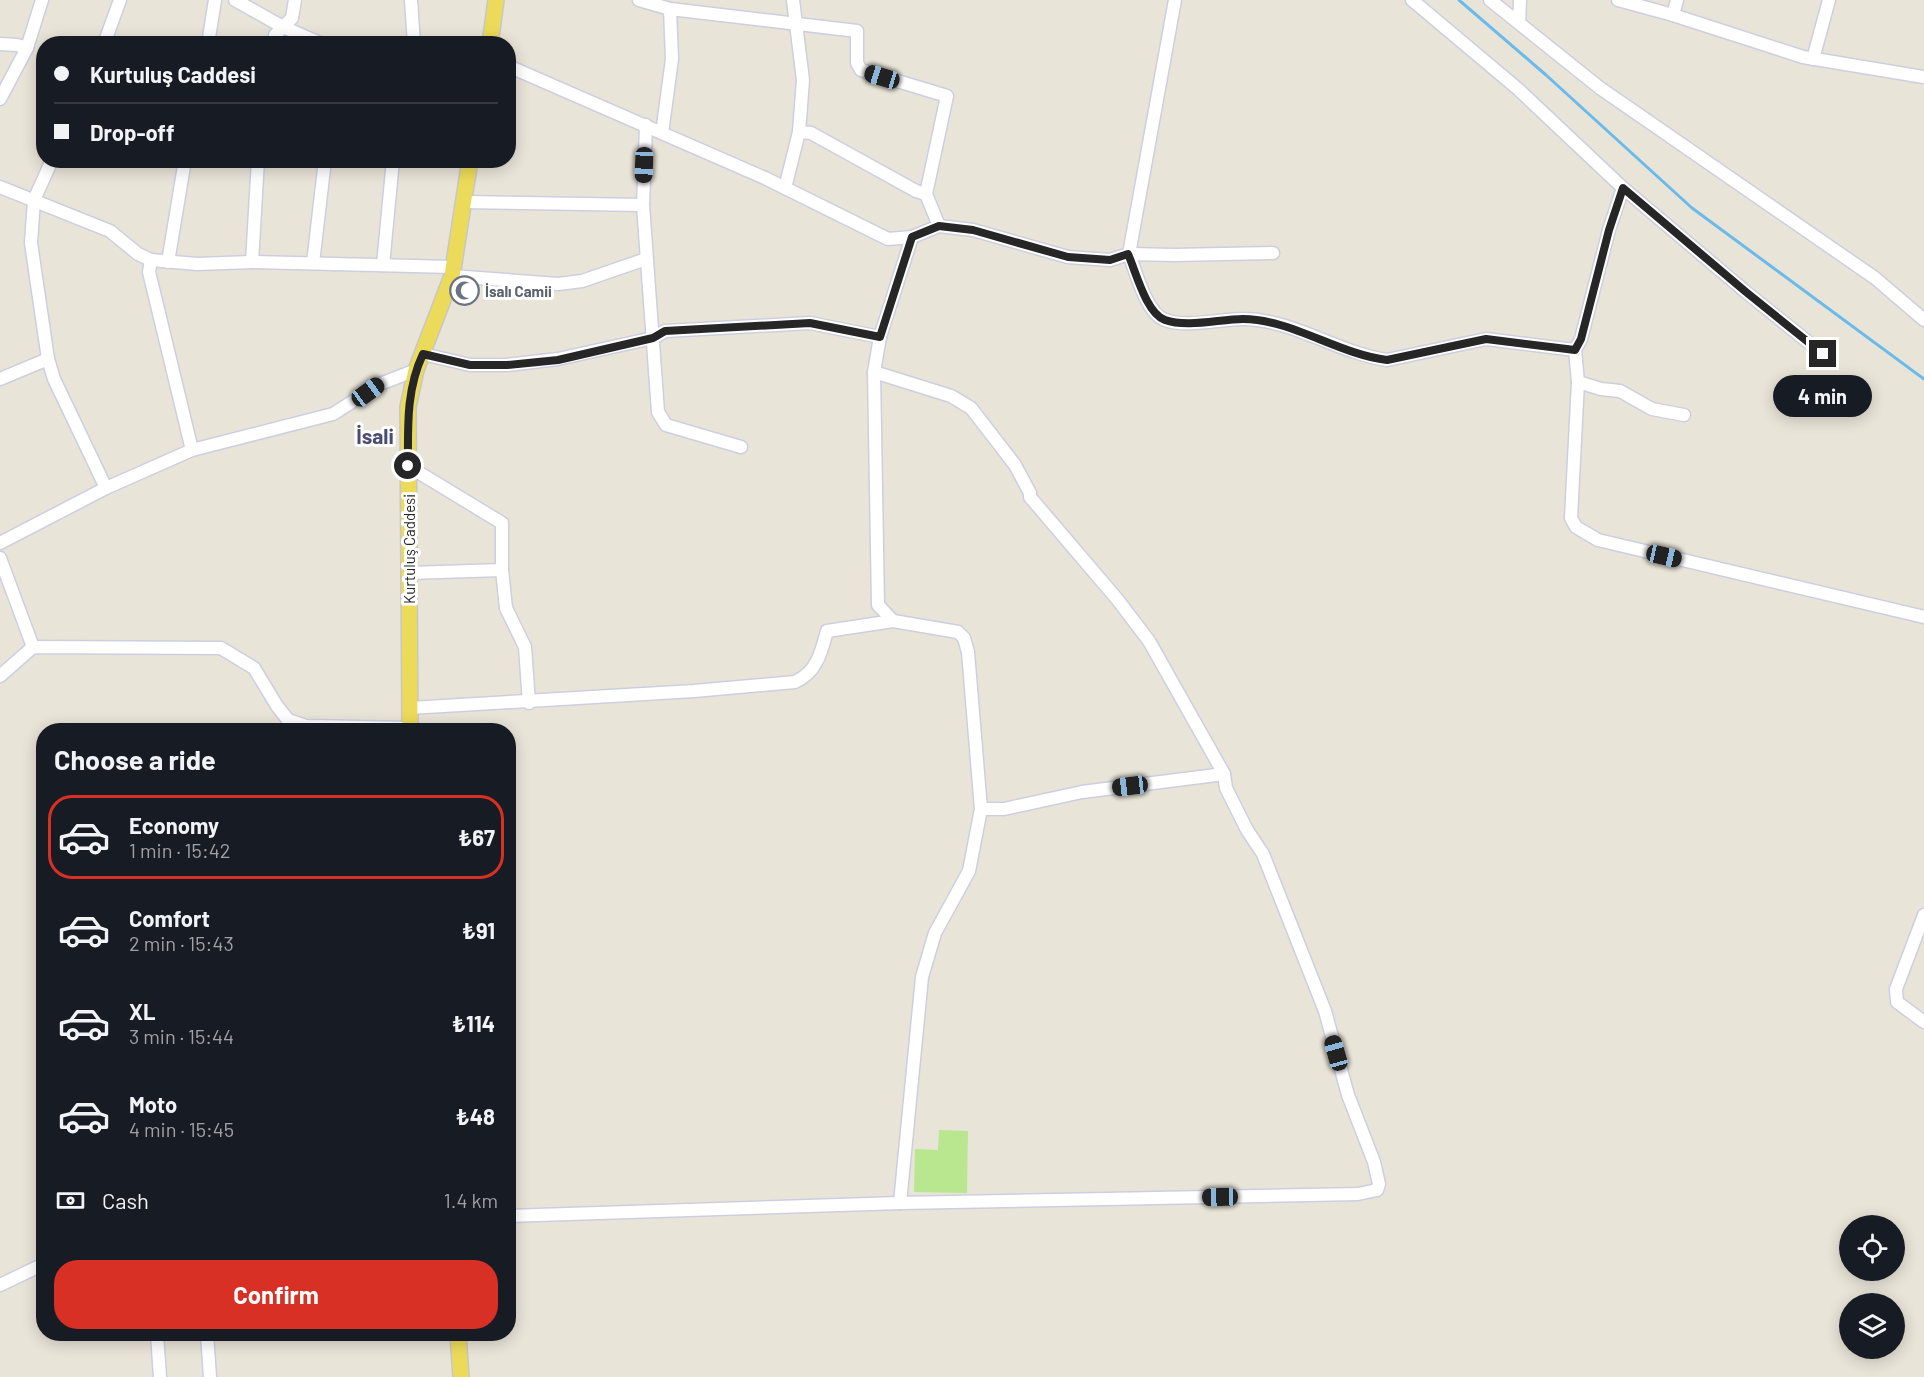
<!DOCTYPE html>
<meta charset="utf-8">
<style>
:root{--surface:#171b24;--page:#242831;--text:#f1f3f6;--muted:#9ea1a6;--line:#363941;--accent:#d93025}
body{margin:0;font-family:Barlow,sans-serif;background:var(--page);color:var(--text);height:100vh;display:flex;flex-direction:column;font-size:22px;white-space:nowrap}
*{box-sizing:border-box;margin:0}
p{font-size:20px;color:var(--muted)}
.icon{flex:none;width:33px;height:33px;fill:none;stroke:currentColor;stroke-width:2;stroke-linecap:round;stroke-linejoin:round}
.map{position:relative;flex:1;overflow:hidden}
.side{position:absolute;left:36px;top:723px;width:480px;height:618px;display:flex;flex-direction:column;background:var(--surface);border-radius:24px;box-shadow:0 3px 15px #0003}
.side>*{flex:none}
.hud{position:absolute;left:36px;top:36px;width:480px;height:132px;border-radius:24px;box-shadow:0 3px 15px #0003;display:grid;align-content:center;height:132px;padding:0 18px;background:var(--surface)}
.controls{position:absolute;left:1839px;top:1215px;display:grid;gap:12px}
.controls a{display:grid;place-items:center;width:66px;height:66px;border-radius:50%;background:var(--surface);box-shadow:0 3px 15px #0003;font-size:30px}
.end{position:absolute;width:27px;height:27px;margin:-14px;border:8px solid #262626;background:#fff;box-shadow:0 0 0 3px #fff}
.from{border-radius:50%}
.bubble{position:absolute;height:42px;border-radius:21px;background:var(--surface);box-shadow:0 3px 15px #0003;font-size:20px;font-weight:700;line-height:42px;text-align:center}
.car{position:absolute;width:18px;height:36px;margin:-18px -9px;border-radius:8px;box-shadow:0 0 4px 2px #0007;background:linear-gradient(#222 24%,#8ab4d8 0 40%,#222 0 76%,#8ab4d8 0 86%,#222 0)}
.hud b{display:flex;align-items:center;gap:21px;height:57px;font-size:22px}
.hud b+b{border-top:2px solid var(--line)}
.hud i{width:15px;height:15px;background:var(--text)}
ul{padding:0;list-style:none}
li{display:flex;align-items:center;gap:18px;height:84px;margin:0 12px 9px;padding:0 6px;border:3px solid transparent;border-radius:24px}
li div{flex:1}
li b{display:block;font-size:22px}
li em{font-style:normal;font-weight:700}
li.current{border-color:var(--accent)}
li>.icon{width:54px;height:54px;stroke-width:1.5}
h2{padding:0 18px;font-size:27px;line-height:72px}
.pay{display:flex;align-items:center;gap:15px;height:66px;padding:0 18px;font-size:22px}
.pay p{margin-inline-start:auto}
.primary-button{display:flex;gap:12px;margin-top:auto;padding:12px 18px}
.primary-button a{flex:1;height:69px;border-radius:24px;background:var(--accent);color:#fff;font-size:24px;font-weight:700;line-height:69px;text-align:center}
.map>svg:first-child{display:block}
.pitch{fill:#b8e790}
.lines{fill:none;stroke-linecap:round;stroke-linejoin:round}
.stream{stroke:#6bbaea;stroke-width:3}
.minor-casing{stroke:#cdcfe0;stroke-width:15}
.major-casing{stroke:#c7c7c7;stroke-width:18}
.minor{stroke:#fff;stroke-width:12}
.major{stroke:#ecdb5a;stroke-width:15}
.route{stroke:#262626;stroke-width:8}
.labels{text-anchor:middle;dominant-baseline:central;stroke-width:6;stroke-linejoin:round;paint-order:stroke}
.worship-label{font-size:15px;font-weight:bold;fill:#5b616d;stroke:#fff;text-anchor:start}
.street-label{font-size:15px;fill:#262626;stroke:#fff}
.district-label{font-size:21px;font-weight:bold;fill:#494c75;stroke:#fff}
</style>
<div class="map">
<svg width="1924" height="1377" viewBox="0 0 1924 1377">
<rect width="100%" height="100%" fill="#e9e4d8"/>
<polygon class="pitch" points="939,1130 968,1131 967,1193 914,1192 915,1149 938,1150"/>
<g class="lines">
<polyline class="stream" points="1459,0 1546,75 1692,208 1924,379"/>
<defs>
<g id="minor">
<polyline points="235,0 283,27 322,44"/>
<polyline points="411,0 414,44"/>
<polyline points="639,0 670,9 857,31 857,63 861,70 947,96 926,194 939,226"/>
<polyline points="1412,0 1518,89 1623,188 1746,292 1823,354"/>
<polyline points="1490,0 1600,88 1875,278 1924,320"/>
<polyline points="1618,0 1673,15 1803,57 1924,77"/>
<polyline points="1673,15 1677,0"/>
<polyline points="1519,23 1520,0"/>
<polyline points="0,44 17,45 27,48"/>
<polyline points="104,44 120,0"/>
<polyline points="208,44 215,0"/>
<polyline points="274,44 275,35 292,18 295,0"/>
<polyline points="1813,59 1829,0"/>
<polyline points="508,66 765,178 888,239 912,237 939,226 973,230 1068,257 1110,260 1129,254 1175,0"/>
<polyline points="0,99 27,48 42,0"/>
<polyline points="646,125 643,205 658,412 666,425 741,447"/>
<polyline points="799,132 811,133 916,191 926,194"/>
<polyline points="662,133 672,59 670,9"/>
<polyline points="52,160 34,200 31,243 48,359 54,379 106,488"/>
<polyline points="0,187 110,231 138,254 151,260 197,264 252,262 453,267"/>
<polyline points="785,188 799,132 803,80 793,0"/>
<polyline points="1623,188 1609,230 1581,339 1575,350 1578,382 1571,518 1576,527 1598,540 1924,617"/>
<polyline points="463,202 643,205"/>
<path d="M1273 253 1174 255 1129 254C1136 272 1146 313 1165 320 1187 328 1219 319 1243 319 1292 319 1338 353 1387 360L1486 339 1575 350"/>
<polyline points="151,260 149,272 192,450"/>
<polyline points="168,262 185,160"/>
<polyline points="252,262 258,160"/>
<polyline points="313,263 325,160"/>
<polyline points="383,265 393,160"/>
<polyline points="452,276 558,284 582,281 646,259"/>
<polyline points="423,354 470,365 507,365 558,359 653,338 665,331 810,323 880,337"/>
<polyline points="0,379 48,359"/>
<polyline points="1578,382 1601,389 1620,391 1652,409 1684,415"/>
<polyline points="408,466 502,523 502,570 506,608 525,647 529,703"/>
<polyline points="0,543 106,488 192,450 333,414 380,384 416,370"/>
<polyline points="0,558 33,647"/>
<polyline points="409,573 502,570"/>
<polyline points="893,621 878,605 874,372 880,337 912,237"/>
<polyline points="0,676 33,647 221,648 254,668 277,706 288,720 306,726 410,728"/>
<path d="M410 708 694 691 795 682C817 672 821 653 827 631L893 621 958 632 964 638 968 652 981 809 969 871 935 933 922 977 900 1203"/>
<polyline points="981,809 1004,809 1082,792 1224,774"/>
<polyline points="1924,915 1896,989 1897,1002 1924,1022"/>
<polyline points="508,1216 900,1203 1358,1194 1377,1190 1379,1184 1374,1162 1348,1095 1325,1011 1263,854 1247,830 1226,788 1224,774 1149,641 1117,599 1030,497 1030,493 1015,465 971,408 951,396 874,372"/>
<polyline points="0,1285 44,1264"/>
<polyline points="157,1334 160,1377"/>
<polyline points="207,1334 210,1377"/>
</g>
<g id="major">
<polyline points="490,44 496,0"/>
<polyline points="410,730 408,407 416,370 452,276 470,160"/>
<polyline points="458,1334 461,1377"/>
</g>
</defs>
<use href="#minor" class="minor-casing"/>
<use href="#major" class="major-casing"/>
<use href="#minor" class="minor"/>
<use href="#major" class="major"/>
</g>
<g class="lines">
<path class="route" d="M408 466C408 427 406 390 423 354L470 365H507L558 360 653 338 665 331 810 323 880 337 912 237 939 226 973 230 1068 257 1110 260 1128 254C1136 272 1146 313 1165 320 1187 328 1220 319 1243 319 1291 319 1338 354 1387 360L1486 339 1575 350 1581 339 1609 230 1623 188 1746 292 1823 354"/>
</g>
<defs>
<symbol id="mosque-ring" viewBox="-11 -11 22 22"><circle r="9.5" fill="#fff" stroke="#6b7280" stroke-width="1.5"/><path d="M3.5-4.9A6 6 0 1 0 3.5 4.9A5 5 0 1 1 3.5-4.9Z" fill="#6b7280"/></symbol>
</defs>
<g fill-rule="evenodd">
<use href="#mosque-ring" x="448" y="274" width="33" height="33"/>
</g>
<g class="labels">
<g class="worship-label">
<text x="485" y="291">İsalı Camii</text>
</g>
<g class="street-label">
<text transform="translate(409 549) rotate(-90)">Kurtuluş Caddesi</text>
</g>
<g class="district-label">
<text x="375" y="435">İsali</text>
</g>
</g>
</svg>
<div class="controls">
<a><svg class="icon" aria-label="locate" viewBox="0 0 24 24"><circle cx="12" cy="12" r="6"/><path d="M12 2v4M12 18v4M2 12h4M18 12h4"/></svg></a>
<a><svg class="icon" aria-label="layers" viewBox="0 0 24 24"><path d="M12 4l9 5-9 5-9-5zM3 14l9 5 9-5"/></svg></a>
</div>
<i class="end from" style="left:408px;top:466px"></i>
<i class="end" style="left:1823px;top:354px"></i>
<div class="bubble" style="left:1773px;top:375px;width:99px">4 min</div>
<i class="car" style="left:882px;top:77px;rotate:287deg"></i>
<i class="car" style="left:644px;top:165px;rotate:182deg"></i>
<i class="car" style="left:368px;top:392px;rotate:54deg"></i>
<i class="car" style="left:1664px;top:556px;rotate:103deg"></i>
<i class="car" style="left:1130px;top:786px;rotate:263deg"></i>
<i class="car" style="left:1336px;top:1053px;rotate:344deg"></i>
<i class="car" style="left:1220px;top:1197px;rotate:269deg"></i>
<div class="hud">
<b><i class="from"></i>Kurtuluş Caddesi</b>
<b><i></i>Drop-off</b>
</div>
<section class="side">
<h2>Choose a ride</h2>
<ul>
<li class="current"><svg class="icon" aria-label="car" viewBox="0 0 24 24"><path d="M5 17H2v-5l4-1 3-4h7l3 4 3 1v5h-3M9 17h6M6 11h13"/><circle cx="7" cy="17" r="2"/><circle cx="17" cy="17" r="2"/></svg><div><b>Economy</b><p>1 min · 15:42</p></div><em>₺67</em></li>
<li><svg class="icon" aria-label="car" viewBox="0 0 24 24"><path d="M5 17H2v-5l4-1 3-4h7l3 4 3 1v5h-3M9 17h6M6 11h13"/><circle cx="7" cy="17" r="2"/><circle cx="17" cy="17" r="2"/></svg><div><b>Comfort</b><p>2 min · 15:43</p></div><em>₺91</em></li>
<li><svg class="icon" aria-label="car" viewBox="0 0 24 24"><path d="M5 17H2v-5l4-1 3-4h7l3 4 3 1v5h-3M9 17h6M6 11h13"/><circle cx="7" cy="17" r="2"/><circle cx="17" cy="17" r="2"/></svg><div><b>XL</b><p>3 min · 15:44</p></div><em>₺114</em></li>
<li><svg class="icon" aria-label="car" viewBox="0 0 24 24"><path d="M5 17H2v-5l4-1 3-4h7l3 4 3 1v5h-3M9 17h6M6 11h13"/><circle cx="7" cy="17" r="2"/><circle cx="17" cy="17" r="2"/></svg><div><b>Moto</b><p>4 min · 15:45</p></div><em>₺48</em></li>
</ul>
<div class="pay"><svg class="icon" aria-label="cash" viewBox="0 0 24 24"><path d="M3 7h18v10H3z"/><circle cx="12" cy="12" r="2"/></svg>Cash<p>1.4 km</p></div>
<div class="primary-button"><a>Confirm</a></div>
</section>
</div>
